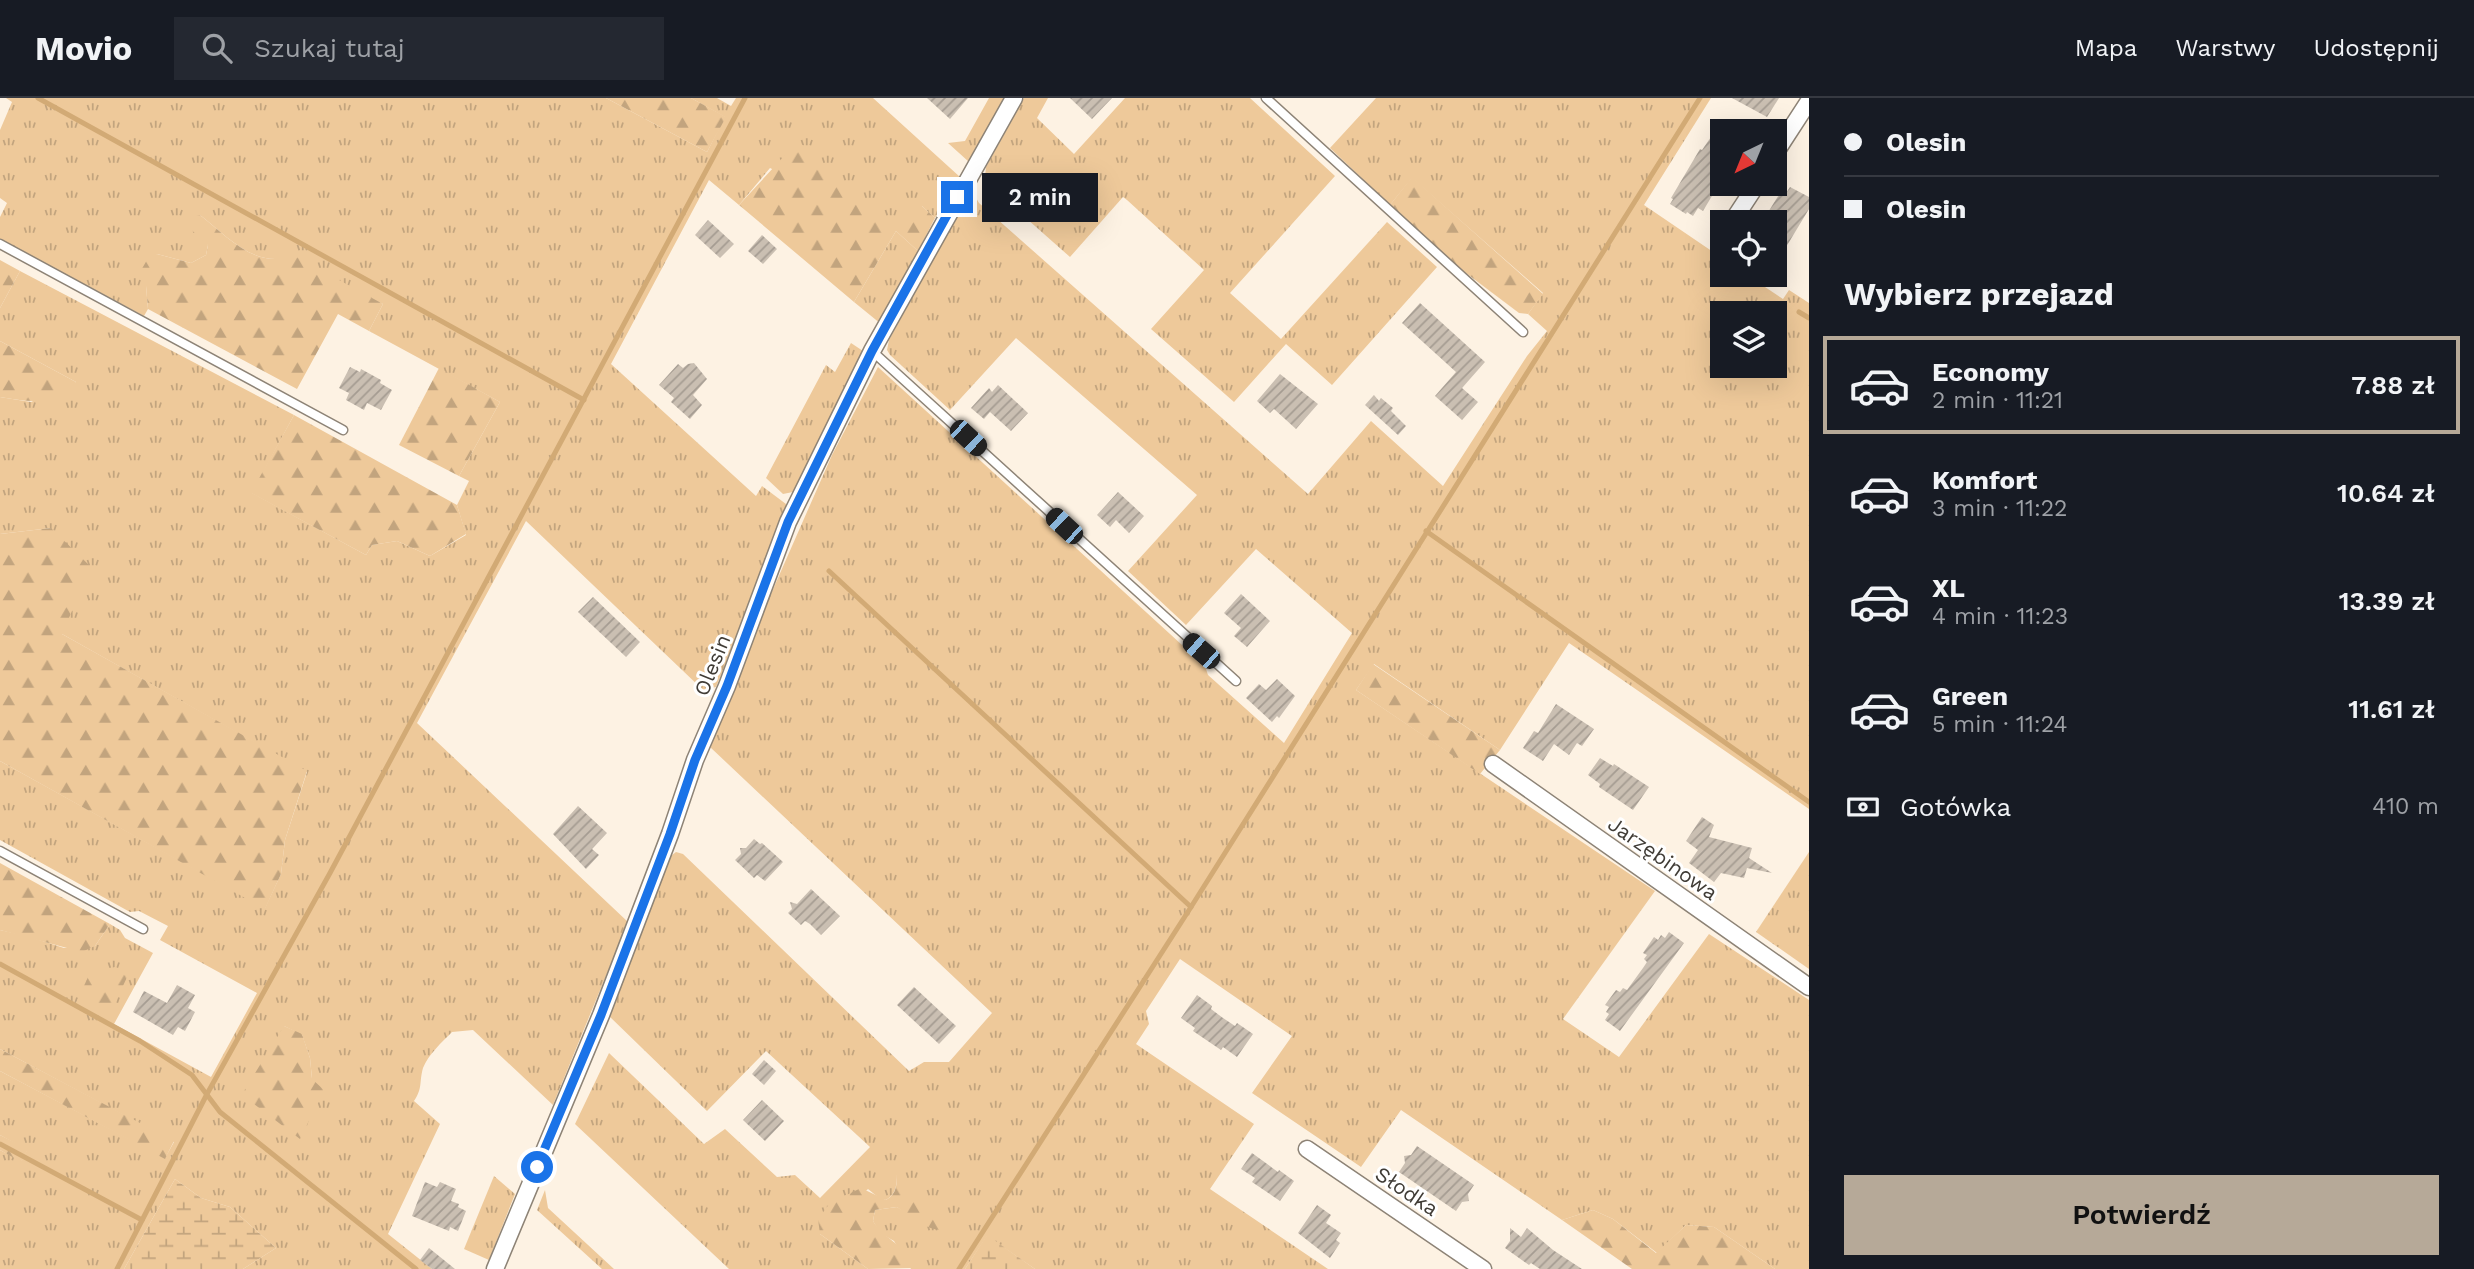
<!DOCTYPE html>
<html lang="pl">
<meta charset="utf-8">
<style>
:root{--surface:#171b24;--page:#242831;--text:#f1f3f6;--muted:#9ea1a6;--line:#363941;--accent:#b6a998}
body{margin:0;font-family:"Work Sans",sans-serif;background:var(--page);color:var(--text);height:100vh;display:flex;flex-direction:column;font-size:26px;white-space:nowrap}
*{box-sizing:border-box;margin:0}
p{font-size:23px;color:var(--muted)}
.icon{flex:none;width:38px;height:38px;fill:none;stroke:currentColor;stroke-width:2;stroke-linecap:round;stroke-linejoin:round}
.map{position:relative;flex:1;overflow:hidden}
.side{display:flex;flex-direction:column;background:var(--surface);width:665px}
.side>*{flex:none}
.guide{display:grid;align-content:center;height:154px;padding:0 35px;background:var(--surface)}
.needle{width:46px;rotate:223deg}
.fabs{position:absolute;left:1710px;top:21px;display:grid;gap:14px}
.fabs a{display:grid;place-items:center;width:77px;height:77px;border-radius:0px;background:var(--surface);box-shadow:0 7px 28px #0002;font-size:35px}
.end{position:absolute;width:32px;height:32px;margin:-16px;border:9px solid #1a73e8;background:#fff;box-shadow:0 0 0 4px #fff}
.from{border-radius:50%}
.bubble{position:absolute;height:49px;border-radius:0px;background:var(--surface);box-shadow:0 7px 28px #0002;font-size:23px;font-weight:600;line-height:49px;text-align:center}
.car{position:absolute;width:21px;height:42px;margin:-21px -10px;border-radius:9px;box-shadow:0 0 5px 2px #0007;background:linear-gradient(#222 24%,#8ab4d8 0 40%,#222 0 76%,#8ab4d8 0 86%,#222 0)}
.guide b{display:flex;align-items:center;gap:24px;height:66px;font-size:26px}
.guide b+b{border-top:2px solid var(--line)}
.guide i{width:18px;height:18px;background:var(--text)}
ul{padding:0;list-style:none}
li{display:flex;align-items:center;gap:21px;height:98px;margin:0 14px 10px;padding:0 21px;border:4px solid transparent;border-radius:0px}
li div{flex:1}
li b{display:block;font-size:26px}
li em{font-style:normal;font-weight:600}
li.current{border-color:var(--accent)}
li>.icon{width:63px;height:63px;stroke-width:1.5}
h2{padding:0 35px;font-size:32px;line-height:84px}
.pay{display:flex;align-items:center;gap:18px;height:77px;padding:0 35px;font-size:26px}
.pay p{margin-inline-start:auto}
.button{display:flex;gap:14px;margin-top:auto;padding:14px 35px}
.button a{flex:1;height:80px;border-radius:0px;background:var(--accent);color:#111;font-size:28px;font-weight:600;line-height:80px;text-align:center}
header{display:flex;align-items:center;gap:42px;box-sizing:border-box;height:98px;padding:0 35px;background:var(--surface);border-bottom:2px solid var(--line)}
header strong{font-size:33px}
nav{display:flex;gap:38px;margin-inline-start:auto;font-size:24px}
.search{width:490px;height:63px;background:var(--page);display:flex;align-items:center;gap:18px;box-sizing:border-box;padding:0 24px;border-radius:0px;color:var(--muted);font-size:26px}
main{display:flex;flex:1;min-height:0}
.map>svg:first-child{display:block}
.grass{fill:url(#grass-tufts);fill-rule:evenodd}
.forest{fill:url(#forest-firs)}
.wetland{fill:url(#wetland-marsh)}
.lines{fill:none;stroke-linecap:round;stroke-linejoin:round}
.stream{stroke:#d2aa75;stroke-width:5}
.building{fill:url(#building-hatch)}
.lane-casing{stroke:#8d8376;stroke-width:11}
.street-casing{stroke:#8d8376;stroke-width:19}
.lane{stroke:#fff;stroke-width:8}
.street{stroke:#fff;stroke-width:16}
.route{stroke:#1a73e8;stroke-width:9}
.labels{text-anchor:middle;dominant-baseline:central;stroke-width:6;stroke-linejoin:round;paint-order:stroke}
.street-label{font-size:21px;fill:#403c36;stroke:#fff}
</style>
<header>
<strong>Movio</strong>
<div class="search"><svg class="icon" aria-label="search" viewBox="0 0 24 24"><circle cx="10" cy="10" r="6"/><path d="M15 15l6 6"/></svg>Szukaj tutaj</div>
<nav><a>Mapa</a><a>Warstwy</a><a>Udostępnij</a></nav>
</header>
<main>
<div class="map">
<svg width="1809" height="1171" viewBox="0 0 1809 1171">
<defs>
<pattern id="grass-tufts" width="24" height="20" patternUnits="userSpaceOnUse" patternTransform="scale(1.75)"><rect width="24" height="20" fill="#eec99a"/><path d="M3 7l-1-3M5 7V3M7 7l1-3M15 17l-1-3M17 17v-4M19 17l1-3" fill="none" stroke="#c2a47e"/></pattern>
<pattern id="forest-firs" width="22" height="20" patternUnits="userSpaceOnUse" patternTransform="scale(1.75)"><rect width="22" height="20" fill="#eec99a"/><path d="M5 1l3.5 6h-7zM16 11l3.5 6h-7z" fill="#c2a47e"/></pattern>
<pattern id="wetland-marsh" width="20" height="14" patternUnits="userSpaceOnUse" patternTransform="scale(1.75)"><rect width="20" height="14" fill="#eec99a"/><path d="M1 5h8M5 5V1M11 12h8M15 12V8" fill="none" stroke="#c2a47e"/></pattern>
<pattern id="building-hatch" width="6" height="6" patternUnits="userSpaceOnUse" patternTransform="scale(1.75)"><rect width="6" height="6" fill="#cabfb2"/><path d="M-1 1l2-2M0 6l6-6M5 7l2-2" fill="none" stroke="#a59c92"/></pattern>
</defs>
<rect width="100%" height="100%" fill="#fdf2e3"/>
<g class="grass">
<path d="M6 0H606L707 54 725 19 691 0H717L731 8 736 0H873L960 79 935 120 922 108 896 133 918 153 881 226 854 204 896 133 770 70 739 107 709 82 611 266 756 398 762 388 786 406 788 416 716 589 703 592 526 423 417 625 628 824 553 1007 473 932 452 934C442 944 428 957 423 970 419 984 423 990 414 1003L440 1026 388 1136 432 1171H243L276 1150 230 1109 201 1100 175 1081 124 1171H0V1052L21 1063 27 1052 0 1037V973L165 1060 174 1044 0 951V832L27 838 64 850 95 848 110 826 120 832 125 840 153 855 114 926 211 979 257 895 160 842 168 828 139 813 130 814 0 742V663L265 810 281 776 285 742 307 674 62 536 51 430 0 436V299L31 304 76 284 0 243V210L20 173 294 317 252 395 366 457 372 447 397 443 430 458 466 437 457 407 469 383 459 378 500 304 369 233 383 206 278 161C248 163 223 135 200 117L208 147 206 157 191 165 157 156 146 188 148 211 144 218 0 141V119L7 105 0 100V32L12 4ZM284 928 302 937 310 960 312 981Z"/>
<polygon points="989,0 1005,0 969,64 948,45 965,43"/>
<polygon points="1024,0 1048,0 1037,20 1074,56 1125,0 1250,0 1335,78 1230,195 1281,241 1387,124 1437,169 1332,287 1286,246 1234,304 1151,231 1204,172 1127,102 1123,99 1070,159 992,90 985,79 986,69"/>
<path d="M1376 0H1711L1644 107 1722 160V177H1747L1783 201 1789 192 1809 205V711L1569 545 1500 652 1374 566 1356 592 1655 793 1563 921 1619 959 1709 836 1809 902V1171H1775L1714 1129 1686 1127 1657 1155 1613 1121 1593 1112 1562 1122 1401 1012 1361 1069 1252 995 1292 938 1180 861 1146 913 1149 926 1136 946 1254 1026 1210 1091 1328 1171H1035L987 1138 965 1171H911L894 1143 880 1135 873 1123 875 1112 897 1109 928 1128 897 1075C897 1087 896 1096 886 1102L879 1100 868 1091 820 1136 868 1171H729L575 1026 609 955 704 1046 725 1031 777 1079 795 1077 820 1100 870 1049 766 953 707 1013 609 918 667 761 676 754 683 756 909 973 924 964H949L992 915 710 649 767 505 832 357 878 269 1205 568 1208 577 1284 645 1352 535 1256 451 1186 527 1128 473 1197 397 1016 240 950 312 890 257 887 252 889 242 966 102 975 98 979 105 1308 396 1371 323 1443 388 1527 258 1547 233 1528 216 1543 195 1412 80 1390 107 1330 50ZM1722 215H1774V268H1722Z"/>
<polygon points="851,245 863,253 798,389 793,394 783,396 766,380 826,267 835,274"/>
<polygon points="1809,754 1809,871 1756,834"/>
<polygon points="494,1078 515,1096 489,1162 464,1151"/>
<polygon points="545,1092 548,1110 614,1171 602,1171 537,1112"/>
</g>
<g class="forest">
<polygon points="606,0 691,0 726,19 707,54"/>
<polygon points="798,43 896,132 912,107 922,108 935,120 918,153 896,133 854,204 739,107"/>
<polygon points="1412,79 1543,196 1528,216 1519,215 1458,169 1390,107"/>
<path d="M200 117C223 135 248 163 278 161L286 153 383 206 369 233 338 216 297 291 148 211 146 188 140 174 147 162 157 156 191 165 206 157 208 147 187 128 189 120Z"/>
<polygon points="0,162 20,173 0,210"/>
<path d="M0 243 76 284C53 309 30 304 0 299Z"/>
<polygon points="439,270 500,304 459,378 399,347"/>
<polygon points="294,317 457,407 466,436 430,458 397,443 372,447 366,457 251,395"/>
<polygon points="51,430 91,469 62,536 307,673 285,742 281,776 265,811 0,663 0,436"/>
<polygon points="1373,566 1500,652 1480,676 1356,592"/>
<polygon points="0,765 110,826 95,848 82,854 0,832"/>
<polygon points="115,869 129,875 107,922 76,905 89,877"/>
<polygon points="284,928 302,936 310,960 312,981 324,992 300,1041 254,1006 244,993"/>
<polygon points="0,951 174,1043 165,1061 0,973"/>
<polygon points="0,1037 28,1051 21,1064 0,1052"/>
<path d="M897 1074 953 1127C936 1141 912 1120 897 1109L875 1112 873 1123C885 1143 907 1146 912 1170L868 1171 820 1136 818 1121 830 1105 861 1090 886 1102C897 1096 897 1086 897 1074Z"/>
<polygon points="1593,1112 1613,1121 1656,1155 1686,1127 1714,1129 1775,1171 1632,1171 1562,1122"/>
</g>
<g class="wetland">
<polygon points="175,1081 201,1100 230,1109 276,1150 243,1171 124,1171"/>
<polygon points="987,1137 1035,1171 965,1171"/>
</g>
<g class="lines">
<g class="stream">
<polyline points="38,0 584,302"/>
<polyline points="1799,214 1809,220"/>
<polyline points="1426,433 1809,704"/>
<polyline points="829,473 1191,809"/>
<polyline points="0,866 140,943 192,977 220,1014 416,1171"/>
<polyline points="0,1046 142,1122"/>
<polyline points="117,1171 207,996 330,775 745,0"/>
<polyline points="959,1171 1191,809 1700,0"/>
</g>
</g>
<g class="building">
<polygon points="927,0 968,0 950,21"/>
<polygon points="1070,0 1112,0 1092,21"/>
<polygon points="1732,0 1779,0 1767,19"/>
<polygon points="1722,23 1722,81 1703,113 1698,110 1693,118 1687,114 1686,116 1670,106 1673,101 1671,100 1700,51 1702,52"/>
<polygon points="1790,89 1809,99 1809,111 1774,169 1774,124 1762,124 1780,95 1784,98"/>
<polygon points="708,122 734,146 720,160 695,137"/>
<polygon points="762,137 777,151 763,166 748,153"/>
<polygon points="1420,205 1485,264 1462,290 1478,304 1462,322 1435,298 1456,274 1402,225"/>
<polygon points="694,265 707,281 693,297 702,307 690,321 671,304 674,300 659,287 678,266 683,270 688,266"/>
<polygon points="350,269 360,274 361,271 381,282 380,285 392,292 381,312 367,305 364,312 346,302 349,295 339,290"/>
<polygon points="1280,276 1318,306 1296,331 1274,311 1270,315 1257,303"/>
<polygon points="998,287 1028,315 1011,333 990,314 984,321 971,310 989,290 992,294"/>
<polygon points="1374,297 1379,303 1381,300 1393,310 1391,313 1406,328 1398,337 1365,307"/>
<polygon points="1118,394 1144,418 1129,435 1116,422 1110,429 1097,417"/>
<polygon points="1241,496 1270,523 1247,549 1234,538 1241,530 1224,515"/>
<polygon points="593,499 640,544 626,559 578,514"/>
<polygon points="1277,581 1295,598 1279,620 1277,618 1272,624 1246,600 1259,586 1266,592"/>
<polygon points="1556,606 1594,631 1582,648 1577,645 1569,657 1554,646 1543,663 1523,650 1534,633 1538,635"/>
<polygon points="1600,660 1613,668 1614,666 1649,689 1633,712 1599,689 1600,686 1588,677"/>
<polygon points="578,708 607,735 592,751 599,757 586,771 553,736"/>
<polygon points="1702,719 1714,727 1709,739 1752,750 1749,760 1772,775 1747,770 1744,780 1721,775 1714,784 1689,765 1698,752 1686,743"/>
<polygon points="754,741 760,746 762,745 783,764 765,783 757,777 754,780 735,762 741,756 740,750 746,750"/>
<polygon points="811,791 840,818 821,837 810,826 805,823 801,827 788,815 792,811 790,804 797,806"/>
<polygon points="1669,834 1684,845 1620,933 1605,922 1609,916 1606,914 1609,909 1605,907 1616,892 1620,894 1623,890 1627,892 1643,870 1647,864 1644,861 1647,857 1643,855 1654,839 1658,842 1661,837 1665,840"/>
<polygon points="177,887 195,897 188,910 195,914 185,933 178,929 173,937 133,914 144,893 167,905"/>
<polygon points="914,889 956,928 939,946 897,907"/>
<polygon points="1197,897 1212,908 1211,911 1223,920 1235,928 1237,925 1253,936 1237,959 1223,949 1221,952 1193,933 1195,930 1181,920"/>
<polygon points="764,962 776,973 764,987 752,976"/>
<polygon points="762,1002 784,1023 765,1043 743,1022"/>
<polygon points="1417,1048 1474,1087 1468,1096 1469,1103 1462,1104 1456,1113 1399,1074 1405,1065 1404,1058 1411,1057"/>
<polygon points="1252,1055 1278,1074 1279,1072 1294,1083 1280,1103 1252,1084 1255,1080 1241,1071"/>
<polygon points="425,1084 437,1089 440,1084 456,1091 451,1103 459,1106 458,1109 466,1113 458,1133 450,1129 449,1133 412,1118"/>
<polygon points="1317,1107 1331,1117 1326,1125 1341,1135 1336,1142 1340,1145 1330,1160 1298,1135"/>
<polygon points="1510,1130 1521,1139 1527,1130 1553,1152 1582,1171 1540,1171 1531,1165 1529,1167 1505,1150 1510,1143"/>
<polygon points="429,1150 455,1171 432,1171 420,1162"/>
</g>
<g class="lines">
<defs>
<g id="lane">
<polyline points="1266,0 1523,234"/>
<polyline points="0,146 343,332"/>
<polyline points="872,253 1236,583"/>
<polyline points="0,753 143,831"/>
</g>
<g id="street">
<polyline points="1774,57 1809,3"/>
<polyline points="1732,124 1757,86"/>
<polyline points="1493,666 1809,889"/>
<polyline points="1307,1051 1483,1171"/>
<polyline points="495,1171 601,917 670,736 695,662 727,588 788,424 872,253 1014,0"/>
</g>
</defs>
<use href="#lane" class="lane-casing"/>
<use href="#street" class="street-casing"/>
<use href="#lane" class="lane"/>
<use href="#street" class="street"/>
</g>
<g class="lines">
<polyline class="route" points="537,1069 601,917 670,736 695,662 727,588 788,424 872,253 957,99"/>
</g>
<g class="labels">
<g class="street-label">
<text transform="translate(712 567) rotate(-68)">Olesin</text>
<text transform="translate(1663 760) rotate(35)">Jarzębinowa</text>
<text transform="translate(1407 1093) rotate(34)">Słodka</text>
</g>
</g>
</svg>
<div class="fabs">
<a><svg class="needle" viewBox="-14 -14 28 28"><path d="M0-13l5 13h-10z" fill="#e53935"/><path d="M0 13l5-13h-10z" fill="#9ea1a6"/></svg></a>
<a><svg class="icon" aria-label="locate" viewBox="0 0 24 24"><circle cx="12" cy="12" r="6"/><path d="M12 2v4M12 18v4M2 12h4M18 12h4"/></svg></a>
<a><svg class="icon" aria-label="layers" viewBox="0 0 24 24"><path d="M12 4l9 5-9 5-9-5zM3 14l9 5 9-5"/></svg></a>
</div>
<i class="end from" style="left:537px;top:1069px"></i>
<i class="end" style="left:957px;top:99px"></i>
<div class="bubble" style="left:982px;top:75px;width:116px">2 min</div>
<i class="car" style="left:968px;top:340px;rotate:133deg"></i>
<i class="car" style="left:1064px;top:428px;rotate:313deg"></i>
<i class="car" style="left:1201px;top:553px;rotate:311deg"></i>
</div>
<section class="side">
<div class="guide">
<b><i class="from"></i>Olesin</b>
<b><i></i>Olesin</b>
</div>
<h2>Wybierz przejazd</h2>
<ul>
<li class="current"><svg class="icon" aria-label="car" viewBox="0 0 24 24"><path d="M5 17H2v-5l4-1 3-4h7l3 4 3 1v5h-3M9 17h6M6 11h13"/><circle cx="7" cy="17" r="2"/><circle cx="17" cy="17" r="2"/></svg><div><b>Economy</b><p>2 min · 11:21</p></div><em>7.88 zł</em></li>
<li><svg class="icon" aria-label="car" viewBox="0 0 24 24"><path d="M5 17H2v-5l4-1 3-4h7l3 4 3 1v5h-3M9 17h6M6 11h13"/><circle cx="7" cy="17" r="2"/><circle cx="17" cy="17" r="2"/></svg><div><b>Komfort</b><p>3 min · 11:22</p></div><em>10.64 zł</em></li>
<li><svg class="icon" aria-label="car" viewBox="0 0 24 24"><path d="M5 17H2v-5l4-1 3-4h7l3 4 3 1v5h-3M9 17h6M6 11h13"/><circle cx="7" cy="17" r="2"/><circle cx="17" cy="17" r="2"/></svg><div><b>XL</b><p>4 min · 11:23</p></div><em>13.39 zł</em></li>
<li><svg class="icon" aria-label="car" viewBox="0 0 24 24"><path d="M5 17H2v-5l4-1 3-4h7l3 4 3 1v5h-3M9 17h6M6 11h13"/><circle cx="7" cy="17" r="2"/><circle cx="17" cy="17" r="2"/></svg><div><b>Green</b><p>5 min · 11:24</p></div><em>11.61 zł</em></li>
</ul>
<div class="pay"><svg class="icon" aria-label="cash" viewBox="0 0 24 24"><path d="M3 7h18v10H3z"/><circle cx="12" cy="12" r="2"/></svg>Gotówka<p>410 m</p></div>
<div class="button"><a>Potwierdź</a></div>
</section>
</main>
